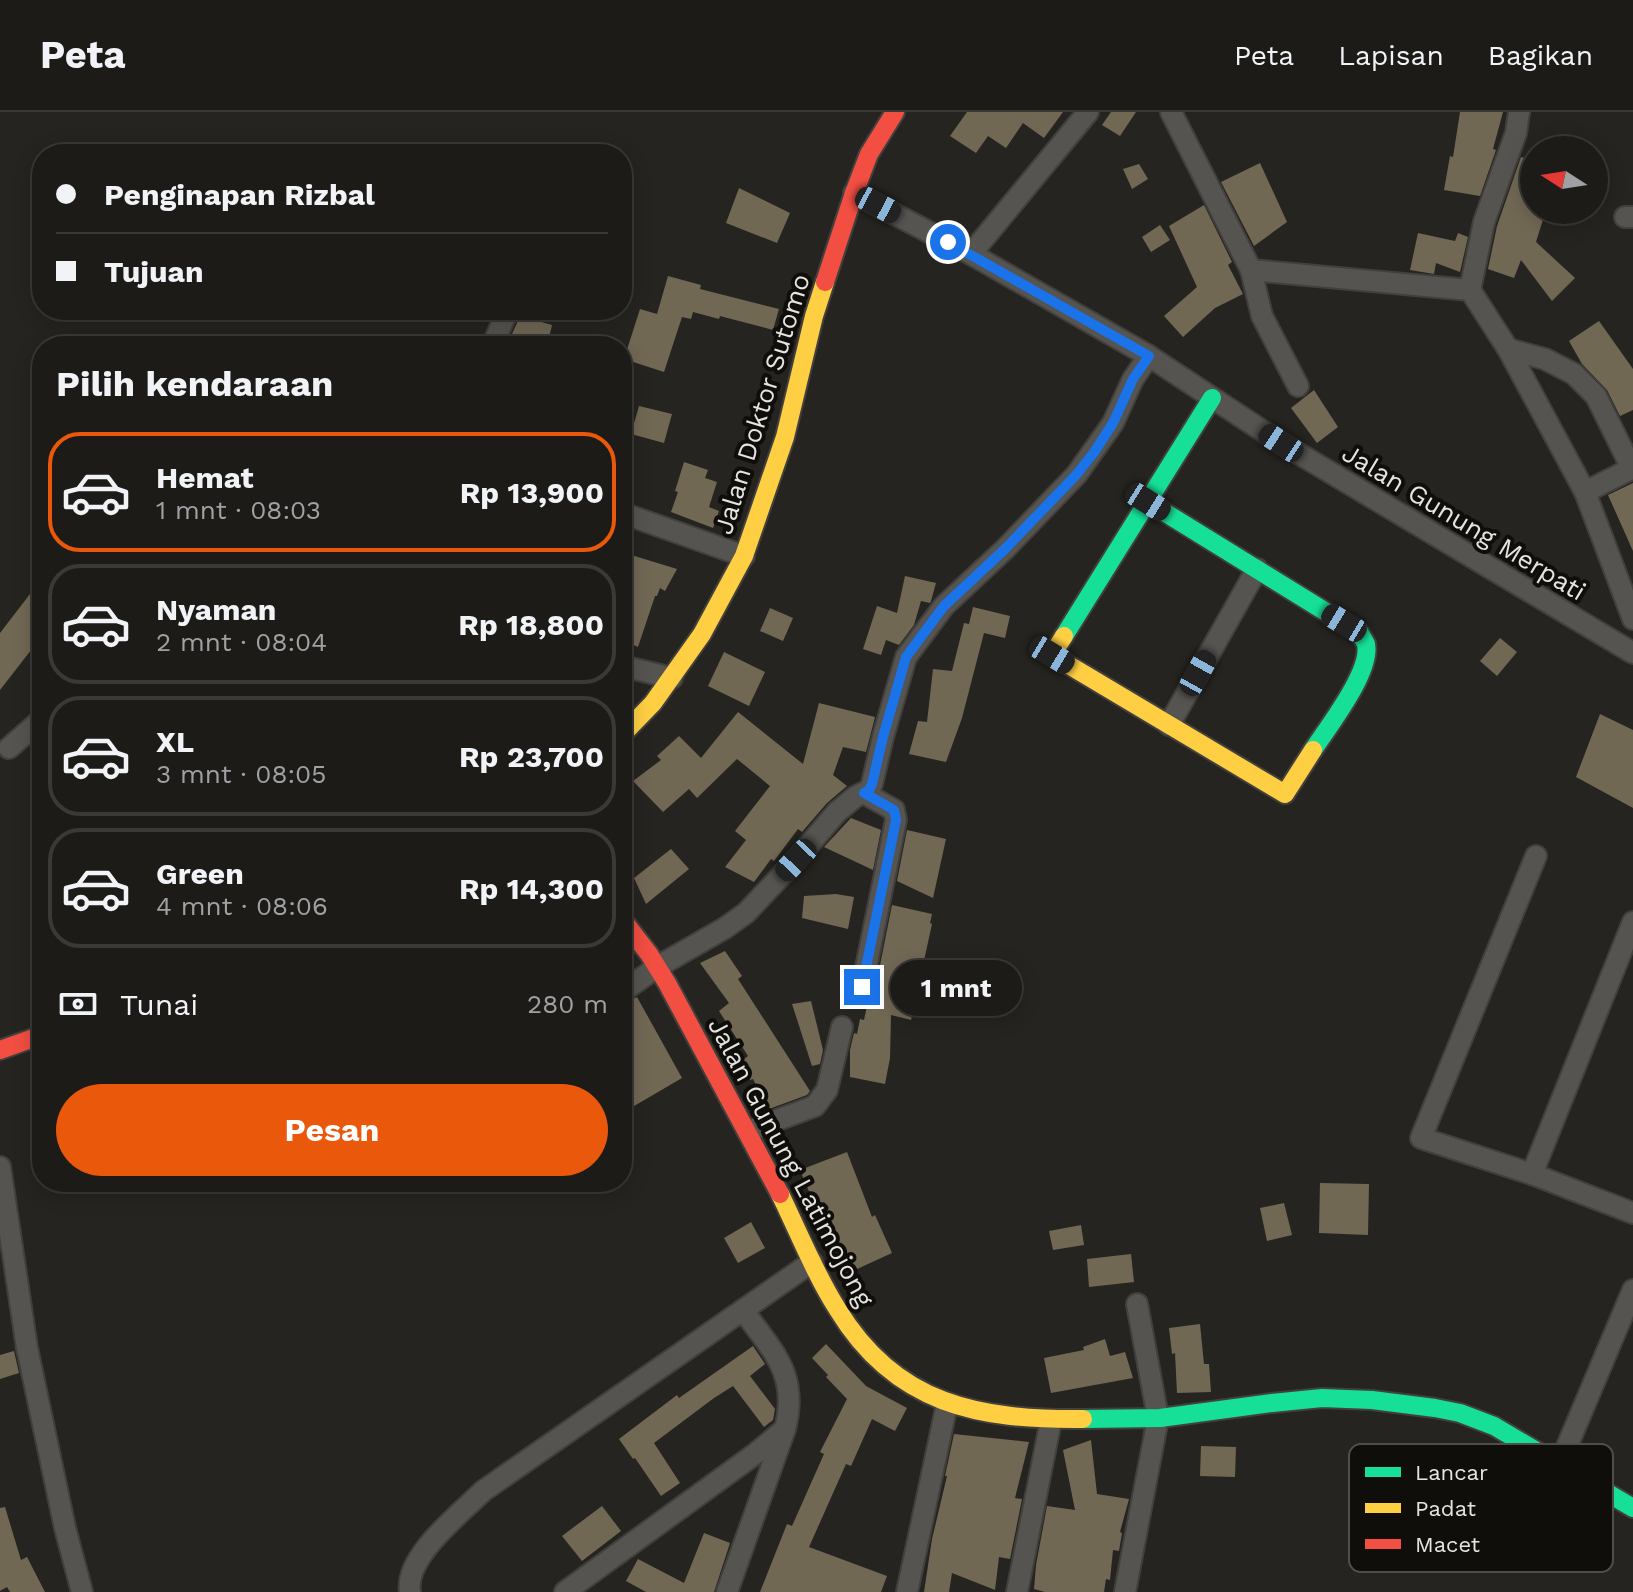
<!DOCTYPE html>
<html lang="id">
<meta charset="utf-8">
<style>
:root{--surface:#1c1b18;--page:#252421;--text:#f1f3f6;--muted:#a0a1a2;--line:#3a3937;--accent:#ea580c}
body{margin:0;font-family:"Work Sans",sans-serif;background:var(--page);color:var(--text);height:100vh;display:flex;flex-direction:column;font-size:30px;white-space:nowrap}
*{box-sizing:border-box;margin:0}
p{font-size:26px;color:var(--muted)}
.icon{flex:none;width:44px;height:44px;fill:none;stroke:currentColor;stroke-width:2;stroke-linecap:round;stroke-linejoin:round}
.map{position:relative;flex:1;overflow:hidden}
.details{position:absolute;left:32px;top:224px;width:600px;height:856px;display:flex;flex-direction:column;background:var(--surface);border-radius:32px;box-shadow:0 4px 20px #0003,0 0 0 2px var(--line)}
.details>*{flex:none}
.hud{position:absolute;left:32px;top:32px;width:600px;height:176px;border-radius:32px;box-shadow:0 4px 20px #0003,0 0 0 2px var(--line);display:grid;align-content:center;height:176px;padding:0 24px;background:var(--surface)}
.needle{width:52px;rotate:282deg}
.buttons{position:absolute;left:1520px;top:24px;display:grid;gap:16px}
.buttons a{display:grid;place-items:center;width:88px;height:88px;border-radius:50%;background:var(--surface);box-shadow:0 4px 20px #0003,0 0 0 2px var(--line);font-size:40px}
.end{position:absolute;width:36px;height:36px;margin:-18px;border:10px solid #1a73e8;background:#fff;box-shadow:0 0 0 4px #fff}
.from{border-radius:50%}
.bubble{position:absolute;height:56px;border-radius:28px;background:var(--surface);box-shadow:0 4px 20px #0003,0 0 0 2px var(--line);font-size:26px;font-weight:700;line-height:56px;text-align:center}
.car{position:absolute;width:24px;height:48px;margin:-24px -12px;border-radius:10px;box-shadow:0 0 6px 2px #0007;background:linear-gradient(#222 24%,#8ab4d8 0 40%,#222 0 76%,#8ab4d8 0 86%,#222 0)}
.hud b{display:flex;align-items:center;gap:28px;height:76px;font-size:30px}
.hud b+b{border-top:2px solid var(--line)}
.hud i{width:20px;height:20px;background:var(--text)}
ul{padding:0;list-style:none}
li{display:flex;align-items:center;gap:24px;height:120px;margin:0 16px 12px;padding:0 8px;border:4px solid var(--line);border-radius:32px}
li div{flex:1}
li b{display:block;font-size:30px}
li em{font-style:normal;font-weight:700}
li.selected{border-color:var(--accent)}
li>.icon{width:72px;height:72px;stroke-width:1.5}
h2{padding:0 24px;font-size:36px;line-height:96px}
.pay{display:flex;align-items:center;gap:20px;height:88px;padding:0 24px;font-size:30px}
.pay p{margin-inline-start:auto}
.cta{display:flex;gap:16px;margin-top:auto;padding:16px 24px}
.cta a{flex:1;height:92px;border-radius:48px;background:var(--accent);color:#fff;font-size:32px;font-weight:700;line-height:92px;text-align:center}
header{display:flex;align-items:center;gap:48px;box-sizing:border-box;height:112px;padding:0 40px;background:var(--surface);border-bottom:2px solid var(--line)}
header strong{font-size:38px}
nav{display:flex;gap:44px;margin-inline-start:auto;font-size:28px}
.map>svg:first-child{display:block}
.building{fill:#716854}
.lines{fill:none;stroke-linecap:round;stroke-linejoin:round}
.street-casing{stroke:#42403d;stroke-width:24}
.fast-casing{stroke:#42403d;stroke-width:22}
.slow-casing{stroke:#42403d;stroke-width:22}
.jam-casing{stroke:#42403d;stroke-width:22}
.street{stroke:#555451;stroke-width:20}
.fast{stroke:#16e098;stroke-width:18}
.slow{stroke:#ffcf43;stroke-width:18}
.jam{stroke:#f24e42;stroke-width:18}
.route{stroke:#1a73e8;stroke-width:10}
.labels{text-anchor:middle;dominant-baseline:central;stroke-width:8;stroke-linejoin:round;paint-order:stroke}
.street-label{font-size:26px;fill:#e6e4e0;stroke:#0f0e0b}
.key{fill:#0f0e0b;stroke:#504e4b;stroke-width:2}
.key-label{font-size:22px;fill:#e6e4e0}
</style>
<header>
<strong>Peta</strong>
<nav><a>Peta</a><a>Lapisan</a><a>Bagikan</a></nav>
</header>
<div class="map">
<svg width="1633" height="1480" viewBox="0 0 1633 1480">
<rect width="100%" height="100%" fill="#262420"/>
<g class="building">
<polygon points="967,0 1063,0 1044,26 1023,11 1006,36 988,24 976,41 950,24"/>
<polygon points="1111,0 1136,0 1120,24 1102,13"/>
<polygon points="1460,0 1503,0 1493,37 1496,38 1480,84 1444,78 1450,44 1453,45"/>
<polygon points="1521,45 1534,49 1534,98 1546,98 1536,130 1575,166 1552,189 1521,148 1514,166 1488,157 1497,114"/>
<polygon points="1260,51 1287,110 1254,134 1221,70"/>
<polygon points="1139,52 1148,67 1132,77 1123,57"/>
<polygon points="739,76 790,101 777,131 726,111"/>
<polygon points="1204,93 1232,150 1228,153 1243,182 1215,196 1183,225 1164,204 1197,175 1169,114"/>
<polygon points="1160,113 1170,128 1151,140 1142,125"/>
<polygon points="1418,121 1455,129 1458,121 1468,125 1460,160 1436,151 1434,162 1410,158"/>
<polygon points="668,164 701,173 700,177 779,197 773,218 720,204 719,207 693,200 691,207 682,205 664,260 624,247 640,197 657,202"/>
<polygon points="520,204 552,213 547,234 518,234 508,231"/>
<polygon points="1599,209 1633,257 1633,298 1620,304 1607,278 1582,252 1569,229"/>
<polygon points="1314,278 1338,315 1317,331 1291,296"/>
<polygon points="639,294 672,302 664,331 631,322"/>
<polygon points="684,350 708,358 705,366 717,370 709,395 719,399 713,416 671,400 678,380 675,379"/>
<polygon points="1633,371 1633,439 1608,383"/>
<polygon points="628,442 677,457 665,479 660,476 657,484 655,484 638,535 622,528 622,460"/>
<polygon points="905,464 936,471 931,489 930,491 921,489 914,513 899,533 886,528 881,543 863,537 877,494 897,501"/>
<polygon points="30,482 42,492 42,524 0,578 0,521"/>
<polygon points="973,495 1010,504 1005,526 984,521 962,606 946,650 909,642 918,609 927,610 933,557 952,559 964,511 969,512"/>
<polygon points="770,496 793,506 783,529 760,519"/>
<polygon points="1500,526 1517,540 1497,564 1480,549"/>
<polygon points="724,540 765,560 749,594 708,574"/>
<polygon points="819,591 875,605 866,640 843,635 833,663 847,674 827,691 802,720 798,717 774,749 771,747 754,770 725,755 746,728 735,719 770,674 737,647 697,686 689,677 663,700 633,669 661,648 657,644 679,624 701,646 738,600 803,652"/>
<polygon points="1600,602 1633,618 1633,696 1576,665"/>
<polygon points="851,706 881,718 873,758 824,735"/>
<polygon points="907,718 946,727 933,786 897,769"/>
<polygon points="671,737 689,757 646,792 634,766"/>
<polygon points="836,782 854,785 848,817 802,806 804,784"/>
<polygon points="892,793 932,802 930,811 932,812 911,908 891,903 890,946 885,972 850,965 850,938 854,921 857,922 860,907 864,908 869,885 875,878"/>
<polygon points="725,839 742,864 738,867 810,979 807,983 769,997 753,967 750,968 740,950 748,944 719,899 729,891 700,851"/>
<polygon points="637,885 682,966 629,997 622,985 622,893"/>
<polygon points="811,889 823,938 820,952 812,954 792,892"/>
<polygon points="847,1040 872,1105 875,1103 892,1141 844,1163 800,1058"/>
<polygon points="1320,1071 1369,1072 1368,1123 1319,1121"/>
<polygon points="1284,1091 1292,1123 1267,1129 1260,1096"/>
<polygon points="751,1110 765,1136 738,1151 724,1126"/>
<polygon points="1081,1113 1084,1133 1053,1138 1049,1119"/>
<polygon points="1131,1142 1134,1170 1089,1175 1087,1147"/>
<polygon points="1200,1212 1204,1252 1209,1252 1211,1280 1177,1281 1175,1241 1172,1242 1169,1216"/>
<polygon points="1105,1227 1110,1244 1125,1240 1133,1266 1051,1281 1044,1246 1084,1238 1083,1235"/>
<polygon points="826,1232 866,1274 907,1296 895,1319 872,1307 851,1354 846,1352 809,1435 887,1464 881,1480 760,1480 787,1412 792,1414 824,1342 820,1340 847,1287 826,1265 828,1263 812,1246"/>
<polygon points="753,1234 765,1252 750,1264 775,1297 773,1308 764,1315 733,1274 714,1286 654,1331 680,1371 661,1384 635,1346 633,1347 619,1327 677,1283 679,1286"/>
<polygon points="14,1239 19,1261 0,1267 0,1243"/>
<polygon points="954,1322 1029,1330 1015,1386 1022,1387 1010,1447 999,1445 995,1478 952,1461 949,1480 924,1480 932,1427 947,1364 945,1364"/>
<polygon points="1091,1328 1097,1382 1129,1387 1120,1420 1122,1421 1119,1439 1113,1438 1110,1468 1106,1467 1104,1480 1045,1480 1034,1477 1036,1453 1047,1394 1075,1398 1063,1338"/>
<polygon points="1201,1334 1236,1335 1235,1365 1200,1364"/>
<polygon points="602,1394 621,1419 582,1449 562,1424"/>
<polygon points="5,1395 21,1448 27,1445 45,1480 10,1480 7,1475 0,1479 0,1396"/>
<polygon points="704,1421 730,1431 714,1480 646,1480 626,1469 638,1447 684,1471"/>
</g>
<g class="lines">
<defs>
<g id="street">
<polyline points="1171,0 1251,158 1470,178 1508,237 1585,380 1633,507"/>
<polyline points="854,81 971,142 1149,244 1281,331 1633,541"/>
<polyline points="1625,105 1633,105"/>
<polyline points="971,142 1088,0"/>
<polyline points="1251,158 1262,204 1298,274"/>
<polyline points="1470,178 1484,110 1516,21 1519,0"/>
<polyline points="492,234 508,198"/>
<polyline points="1508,237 1545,247 1574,262 1596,284 1632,357"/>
<polyline points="1585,380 1633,356"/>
<polyline points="622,401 744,444"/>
<polyline points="622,554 672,566"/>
<polyline points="1169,613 1257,457"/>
<polyline points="9,636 42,607"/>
<polyline points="1536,744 1421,1026 1532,1062 1633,1101"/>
<polyline points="862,875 896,708 894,698 864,681"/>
<polyline points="622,880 657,855 725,816 746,801 796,748 837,700 855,685 869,678 872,672 883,625 906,545 944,494 1005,437 1077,362 1113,311 1133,267 1149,244"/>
<polyline points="748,1019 815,994 827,978 842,915"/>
<polyline points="0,1055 27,1236 65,1416 82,1480"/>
<polyline points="1532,1062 1633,810"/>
<polyline points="1560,1351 1633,1178"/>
<path d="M410 1480C404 1445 460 1402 483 1379L812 1150"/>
<polyline points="565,1480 755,1342 785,1317"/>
<path d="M727 1480 785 1317C799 1262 773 1240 743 1198"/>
<polyline points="907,1480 947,1292"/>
<polyline points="1017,1480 1051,1308"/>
<polyline points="1125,1480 1158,1306 1137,1192"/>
</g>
<g id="fast">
<path d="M1148 390 1360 521C1361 523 1365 530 1366 532 1372 559 1328 615 1313 638"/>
<polyline points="1064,524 1212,286"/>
<polyline points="1083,1307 1160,1306 1272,1291 1322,1286 1372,1288 1435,1296 1460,1301 1494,1314 1633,1396"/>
</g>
<g id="slow">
<polyline points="1064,524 1052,543 1285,682 1313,638"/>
<polyline points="622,623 653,591 702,522 744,444 785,325 814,204 825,170"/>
<path d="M780 1082C799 1121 815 1162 838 1198 896 1293 979 1308 1083 1307"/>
</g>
<g id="jam">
<polyline points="825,170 854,81 869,42 895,0"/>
<polyline points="622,807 649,842 667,871 780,1082"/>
<polyline points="0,938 42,923"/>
</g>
</defs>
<use href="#street" class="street-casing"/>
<use href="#fast" class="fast-casing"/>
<use href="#slow" class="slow-casing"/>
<use href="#jam" class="jam-casing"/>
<use href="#street" class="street"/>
<use href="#fast" class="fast"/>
<use href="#slow" class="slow"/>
<use href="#jam" class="jam"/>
</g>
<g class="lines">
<polyline class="route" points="862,875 896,708 894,698 864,681 869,678 872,672 883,625 906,545 944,494 1005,437 1077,362 1095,339 1113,311 1133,267 1149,244 948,130"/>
</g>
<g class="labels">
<g class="street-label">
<text transform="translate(762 292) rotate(-73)">Jalan Doktor Sutomo</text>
<text transform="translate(1464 410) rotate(31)">Jalan Gunung Merpati</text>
<text transform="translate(791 1050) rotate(62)">Jalan Gunung Latimojong</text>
</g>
</g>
<rect x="1349" y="1332" width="264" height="128" rx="12" class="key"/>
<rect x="1365" y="1355" width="36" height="10" fill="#16e098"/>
<rect x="1365" y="1391" width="36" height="10" fill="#ffcf43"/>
<rect x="1365" y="1427" width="36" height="10" fill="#f24e42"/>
<g class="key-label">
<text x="1415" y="1368">Lancar</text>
<text x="1415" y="1404">Padat</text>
<text x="1415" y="1440">Macet</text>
</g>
</svg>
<div class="buttons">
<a><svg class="needle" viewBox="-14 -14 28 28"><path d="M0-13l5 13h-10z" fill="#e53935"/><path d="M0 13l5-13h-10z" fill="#a0a1a2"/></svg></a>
</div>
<i class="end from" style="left:948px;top:130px"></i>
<i class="end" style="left:862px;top:875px"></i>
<div class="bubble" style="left:890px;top:848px;width:132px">1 mnt</div>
<i class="car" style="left:878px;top:93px;rotate:118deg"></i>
<i class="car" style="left:1281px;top:331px;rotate:303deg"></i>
<i class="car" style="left:1148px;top:390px;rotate:122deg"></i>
<i class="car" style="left:1344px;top:511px;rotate:301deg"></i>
<i class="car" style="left:1052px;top:543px;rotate:121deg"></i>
<i class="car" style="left:1198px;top:561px;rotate:29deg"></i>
<i class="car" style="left:796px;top:748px;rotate:223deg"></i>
<div class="hud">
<b><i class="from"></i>Penginapan Rizbal</b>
<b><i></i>Tujuan</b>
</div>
<section class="details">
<h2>Pilih kendaraan</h2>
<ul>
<li class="selected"><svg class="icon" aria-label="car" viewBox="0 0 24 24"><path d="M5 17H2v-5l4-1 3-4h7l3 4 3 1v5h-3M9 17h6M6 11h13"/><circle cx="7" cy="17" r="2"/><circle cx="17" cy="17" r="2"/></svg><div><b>Hemat</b><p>1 mnt · 08:03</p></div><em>Rp 13,900</em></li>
<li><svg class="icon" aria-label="car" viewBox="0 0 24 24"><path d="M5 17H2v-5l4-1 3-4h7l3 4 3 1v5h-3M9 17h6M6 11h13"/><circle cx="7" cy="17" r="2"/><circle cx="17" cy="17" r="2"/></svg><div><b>Nyaman</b><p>2 mnt · 08:04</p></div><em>Rp 18,800</em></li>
<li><svg class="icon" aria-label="car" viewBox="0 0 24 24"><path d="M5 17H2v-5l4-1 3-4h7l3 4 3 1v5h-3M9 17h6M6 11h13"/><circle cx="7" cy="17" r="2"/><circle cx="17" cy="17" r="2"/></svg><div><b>XL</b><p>3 mnt · 08:05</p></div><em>Rp 23,700</em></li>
<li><svg class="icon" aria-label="car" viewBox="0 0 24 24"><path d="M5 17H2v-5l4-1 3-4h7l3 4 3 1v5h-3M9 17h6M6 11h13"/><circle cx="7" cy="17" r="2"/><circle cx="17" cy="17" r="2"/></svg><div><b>Green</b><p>4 mnt · 08:06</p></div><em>Rp 14,300</em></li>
</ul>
<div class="pay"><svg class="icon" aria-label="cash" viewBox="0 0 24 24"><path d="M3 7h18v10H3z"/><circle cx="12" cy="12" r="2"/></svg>Tunai<p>280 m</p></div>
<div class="cta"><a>Pesan</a></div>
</section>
</div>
